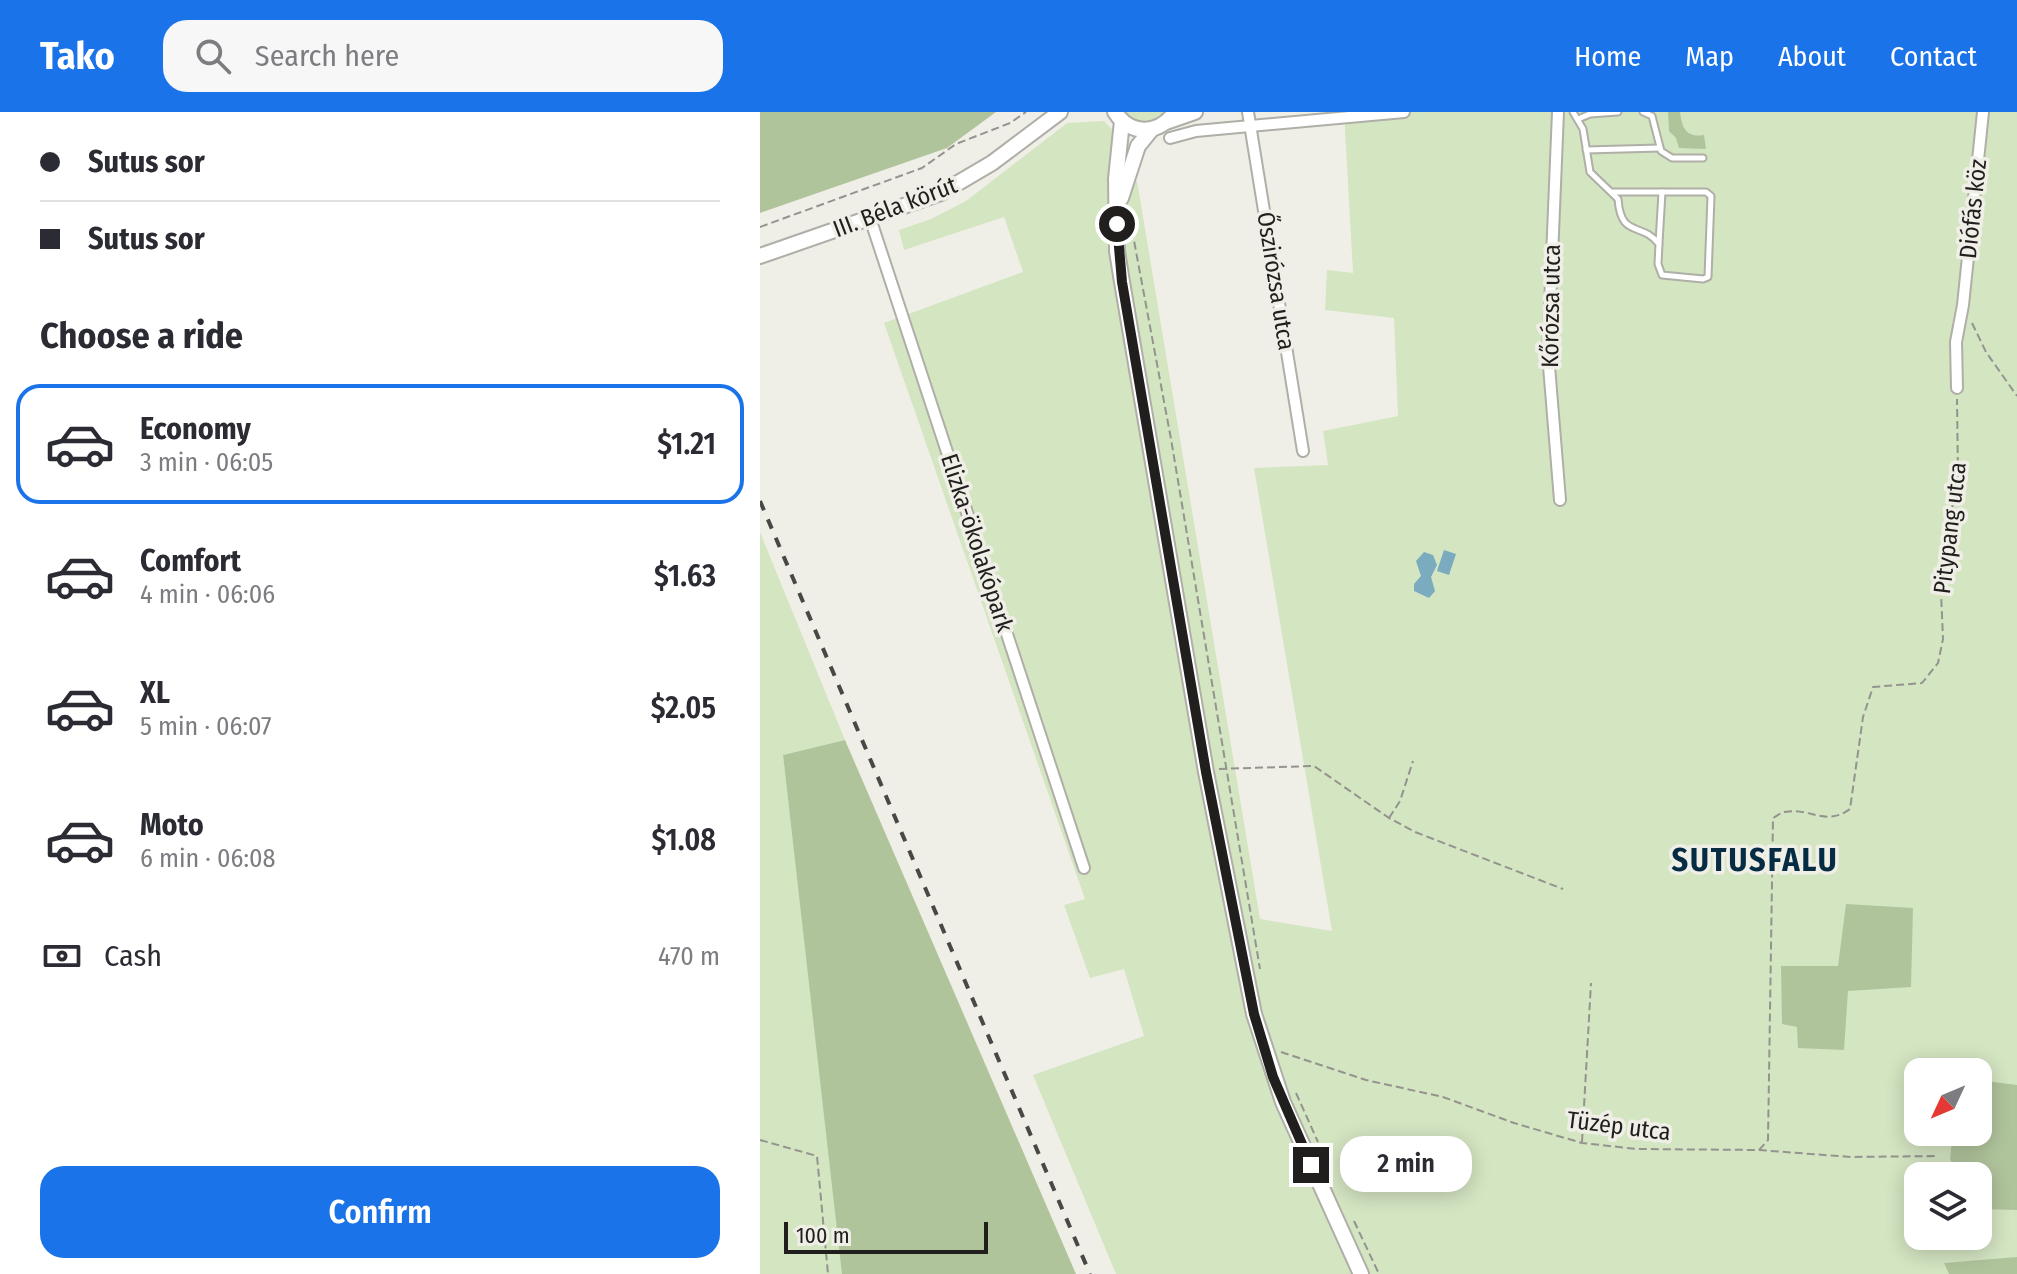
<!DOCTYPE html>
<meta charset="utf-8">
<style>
:root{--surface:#fff;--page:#f7f7f7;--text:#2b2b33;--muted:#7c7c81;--line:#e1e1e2;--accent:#1a73e8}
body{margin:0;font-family:"Fira Sans Condensed",sans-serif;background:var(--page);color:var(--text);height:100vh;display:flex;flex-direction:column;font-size:30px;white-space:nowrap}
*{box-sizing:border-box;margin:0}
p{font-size:26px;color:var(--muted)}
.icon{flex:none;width:44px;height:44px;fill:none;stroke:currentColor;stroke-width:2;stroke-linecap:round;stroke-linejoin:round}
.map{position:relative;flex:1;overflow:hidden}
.details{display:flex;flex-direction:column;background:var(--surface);width:760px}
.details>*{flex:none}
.guide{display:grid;align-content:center;height:176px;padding:0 40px;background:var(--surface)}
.needle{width:52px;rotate:226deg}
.buttons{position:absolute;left:1144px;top:946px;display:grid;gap:16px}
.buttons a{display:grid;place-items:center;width:88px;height:88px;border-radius:16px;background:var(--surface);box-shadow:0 4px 20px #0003;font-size:40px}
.scale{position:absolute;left:24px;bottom:20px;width:204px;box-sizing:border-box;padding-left:8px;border:4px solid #201f1d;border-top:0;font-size:22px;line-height:28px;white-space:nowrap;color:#201f1d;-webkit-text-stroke:6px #f0efe7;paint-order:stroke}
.end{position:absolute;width:36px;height:36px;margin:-18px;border:10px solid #201f1d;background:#fff;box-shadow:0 0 0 4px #fff}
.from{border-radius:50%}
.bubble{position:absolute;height:56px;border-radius:24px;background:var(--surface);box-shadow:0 4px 20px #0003;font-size:26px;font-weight:600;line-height:56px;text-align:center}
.guide b{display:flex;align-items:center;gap:28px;height:76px;font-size:30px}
.guide b+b{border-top:2px solid var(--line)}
.guide i{width:20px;height:20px;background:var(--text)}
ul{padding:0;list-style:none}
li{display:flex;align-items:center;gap:24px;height:120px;margin:0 16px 12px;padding:0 24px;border:4px solid transparent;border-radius:24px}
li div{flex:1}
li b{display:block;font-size:30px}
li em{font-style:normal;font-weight:600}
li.on{border-color:var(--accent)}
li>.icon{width:72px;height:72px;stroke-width:1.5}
h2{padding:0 40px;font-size:36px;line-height:96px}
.pay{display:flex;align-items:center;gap:20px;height:88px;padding:0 40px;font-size:30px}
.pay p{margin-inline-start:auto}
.cta{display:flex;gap:16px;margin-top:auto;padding:16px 40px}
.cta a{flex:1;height:92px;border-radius:24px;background:var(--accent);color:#fff;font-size:32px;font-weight:600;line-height:92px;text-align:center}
header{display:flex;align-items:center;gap:48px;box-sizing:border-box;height:112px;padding:0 40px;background:var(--accent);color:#fff}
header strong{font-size:38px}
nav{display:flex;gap:44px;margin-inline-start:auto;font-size:28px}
.search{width:560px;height:72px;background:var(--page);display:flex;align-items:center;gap:20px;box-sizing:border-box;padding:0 28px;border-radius:24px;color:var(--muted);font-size:30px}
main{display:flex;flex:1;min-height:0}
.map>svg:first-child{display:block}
.green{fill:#d4e5c2;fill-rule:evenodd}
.forest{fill:#b0c49c}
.water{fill:#7aabbf}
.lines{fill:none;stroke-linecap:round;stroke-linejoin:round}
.lane-casing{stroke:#afaea7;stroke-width:9}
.street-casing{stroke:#afaea7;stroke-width:14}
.secondary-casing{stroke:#afaea7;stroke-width:18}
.path{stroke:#94938e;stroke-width:2;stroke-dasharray:8 4;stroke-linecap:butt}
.lane{stroke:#fff;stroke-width:5}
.street{stroke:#fff;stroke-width:10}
.secondary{stroke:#fff;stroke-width:14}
.rail{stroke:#494845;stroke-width:4;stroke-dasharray:10 10;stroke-linecap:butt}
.route{stroke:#201f1d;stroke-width:10}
.labels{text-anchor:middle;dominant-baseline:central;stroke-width:7;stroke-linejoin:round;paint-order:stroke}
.street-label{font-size:24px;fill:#201f1d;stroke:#f0efe7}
.district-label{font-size:32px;font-weight:bold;letter-spacing:2px;fill:#062c44;stroke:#f0efe7}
</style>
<header>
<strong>Tako</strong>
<div class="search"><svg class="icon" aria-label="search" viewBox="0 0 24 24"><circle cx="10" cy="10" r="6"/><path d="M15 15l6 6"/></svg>Search here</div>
<nav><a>Home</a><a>Map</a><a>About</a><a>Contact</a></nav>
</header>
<main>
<section class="details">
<div class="guide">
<b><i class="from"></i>Sutus sor</b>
<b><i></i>Sutus sor</b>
</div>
<h2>Choose a ride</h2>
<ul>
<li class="on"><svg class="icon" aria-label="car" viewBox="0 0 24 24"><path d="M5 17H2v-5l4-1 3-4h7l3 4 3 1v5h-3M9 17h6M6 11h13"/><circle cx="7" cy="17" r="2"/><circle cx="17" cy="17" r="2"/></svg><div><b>Economy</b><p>3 min · 06:05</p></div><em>$1.21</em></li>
<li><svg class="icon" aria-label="car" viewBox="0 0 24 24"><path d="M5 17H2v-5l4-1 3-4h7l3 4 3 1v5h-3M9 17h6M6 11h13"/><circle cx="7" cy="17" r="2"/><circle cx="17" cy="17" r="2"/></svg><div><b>Comfort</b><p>4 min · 06:06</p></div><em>$1.63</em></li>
<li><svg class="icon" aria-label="car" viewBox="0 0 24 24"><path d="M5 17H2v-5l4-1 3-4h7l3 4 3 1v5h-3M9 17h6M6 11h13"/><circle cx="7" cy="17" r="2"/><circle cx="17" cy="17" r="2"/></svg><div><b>XL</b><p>5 min · 06:07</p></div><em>$2.05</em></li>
<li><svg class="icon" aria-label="car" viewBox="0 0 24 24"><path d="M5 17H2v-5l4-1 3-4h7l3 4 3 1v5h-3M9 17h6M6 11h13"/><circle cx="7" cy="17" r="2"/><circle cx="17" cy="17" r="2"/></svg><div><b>Moto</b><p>6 min · 06:08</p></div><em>$1.08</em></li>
</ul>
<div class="pay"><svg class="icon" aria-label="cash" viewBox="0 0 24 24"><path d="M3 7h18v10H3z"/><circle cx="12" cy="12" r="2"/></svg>Cash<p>470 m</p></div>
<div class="cta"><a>Confirm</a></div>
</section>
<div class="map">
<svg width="1257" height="1162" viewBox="0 0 1257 1162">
<rect width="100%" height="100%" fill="#f0efe7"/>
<g class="green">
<path d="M363 0H405C392 14 377 13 363 0Z"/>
<path d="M584 0H1257V1162H356L273 963 384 924 364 857 330 866 304 793 325 787 124 211 263 160 244 105 144 138 139 118 171 107 206 89 307 11 344 9 357 23V77L377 69 500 807 572 819 494 356 568 353 563 319 638 304 634 206 565 198 567 158 593 161ZM1158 960H1218V1020H1158ZM1158 1064H1218V1124H1158Z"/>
<polygon points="0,420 85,628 23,643 83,1162 0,1162"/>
</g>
<g class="forest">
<polygon points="0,0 236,0 187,36 0,101"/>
<path d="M908 0H920C922 16 926 26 944 23L946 37 919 36 916 26 909 19Z"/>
<polygon points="85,628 316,1162 82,1162 23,643"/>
<polygon points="1086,792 1153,796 1151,875 1088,879 1084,938 1038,936 1037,915 1022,912 1021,854 1078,854"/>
<polygon points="1218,968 1257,973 1257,1098 1218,1097 1218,1064 1199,1064 1190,1047 1193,1020 1218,1020"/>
<polygon points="1257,1145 1257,1162 1189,1162 1184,1151"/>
</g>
<g class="water">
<polygon points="684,438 696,442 689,463 677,459"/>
<polygon points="664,440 673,443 677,453 671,465 675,479 669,486 654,479 654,472 661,464 656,449"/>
</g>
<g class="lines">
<defs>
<g id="lane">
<path d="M813 0 823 17 830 60 858 87C861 127 881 109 899 132L898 152 902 163 943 167 948 165 951 84 946 80H852"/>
<polyline points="883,0 892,4 901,39 912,46 943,46"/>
<polyline points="818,7 830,2 858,0"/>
<polyline points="826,38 900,36"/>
<polyline points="899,131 902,80"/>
</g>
<g id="street">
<polyline points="488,0 543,339"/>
<polyline points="798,0 788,242 800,388"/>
<polyline points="410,26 436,19 644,0"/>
<polyline points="110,106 324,756"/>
<polyline points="1197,276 1196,230 1203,193 1223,0"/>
</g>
<g id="secondary">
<path d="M355 0C371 25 400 22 415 0"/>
<polyline points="362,9 356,67 357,139 362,170 446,660 494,902 523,990 601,1162"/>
<polyline points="409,9 435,0"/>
<polyline points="361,86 378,34 391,18"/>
<polyline points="0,144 181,81 232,51 300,0"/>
</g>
</defs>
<use href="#lane" class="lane-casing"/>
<use href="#street" class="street-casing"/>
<use href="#secondary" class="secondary-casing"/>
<g class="path">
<polyline points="0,115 162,56 196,32 250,11 266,0"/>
<polyline points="372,118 411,327 500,857"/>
<polyline points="1212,211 1226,240 1257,284"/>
<polyline points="459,657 554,654 629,706 655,720 803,777"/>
<polyline points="629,706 640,689 653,649"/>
<polyline points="521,940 606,968 683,985 754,1011 822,1031 877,1037 999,1038 1091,1045 1178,1044"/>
<polyline points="536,981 558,1030"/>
<polyline points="0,1028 57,1044 68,1162"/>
<polyline points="822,1030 831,871"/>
<path d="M999 1038 1008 1028 1013 706C1017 704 1021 700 1025 700 1049 695 1066 715 1090 697L1103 605 1113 575 1162 571 1178 551 1183 527 1180 456 1198 367 1197 287"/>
<polyline points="594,1109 619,1162"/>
</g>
<use href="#lane" class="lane"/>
<use href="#street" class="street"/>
<use href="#secondary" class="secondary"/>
<polyline class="rail" points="0,389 330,1162"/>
</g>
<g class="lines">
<polyline class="route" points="357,112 362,170 446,660 494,902 513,965 551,1053"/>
</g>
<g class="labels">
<g class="street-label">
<text transform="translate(135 95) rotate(-21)">III. Béla körút</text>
<text transform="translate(1213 97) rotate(-84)">Diófás köz</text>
<text transform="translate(516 169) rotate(81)">Őszirózsa utca</text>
<text transform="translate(791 194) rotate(-89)">Kőrózsa utca</text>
<text transform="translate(1190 416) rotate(-83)">Pitypang utca</text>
<text transform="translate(217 431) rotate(72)">Elizka-ökolakópark</text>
<text transform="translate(859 1014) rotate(7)">Tüzép utca</text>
</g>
<g class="district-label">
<text x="995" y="748">SUTUSFALU</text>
</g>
</g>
</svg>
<div class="buttons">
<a><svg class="needle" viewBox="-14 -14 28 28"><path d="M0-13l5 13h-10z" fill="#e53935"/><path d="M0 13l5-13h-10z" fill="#7c7c81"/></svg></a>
<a><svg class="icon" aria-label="layers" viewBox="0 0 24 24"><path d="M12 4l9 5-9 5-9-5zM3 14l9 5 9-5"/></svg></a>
</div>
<div class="scale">100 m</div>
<i class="end from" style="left:357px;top:112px"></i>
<i class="end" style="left:551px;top:1053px"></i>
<div class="bubble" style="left:580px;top:1024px;width:132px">2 min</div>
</div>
</main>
